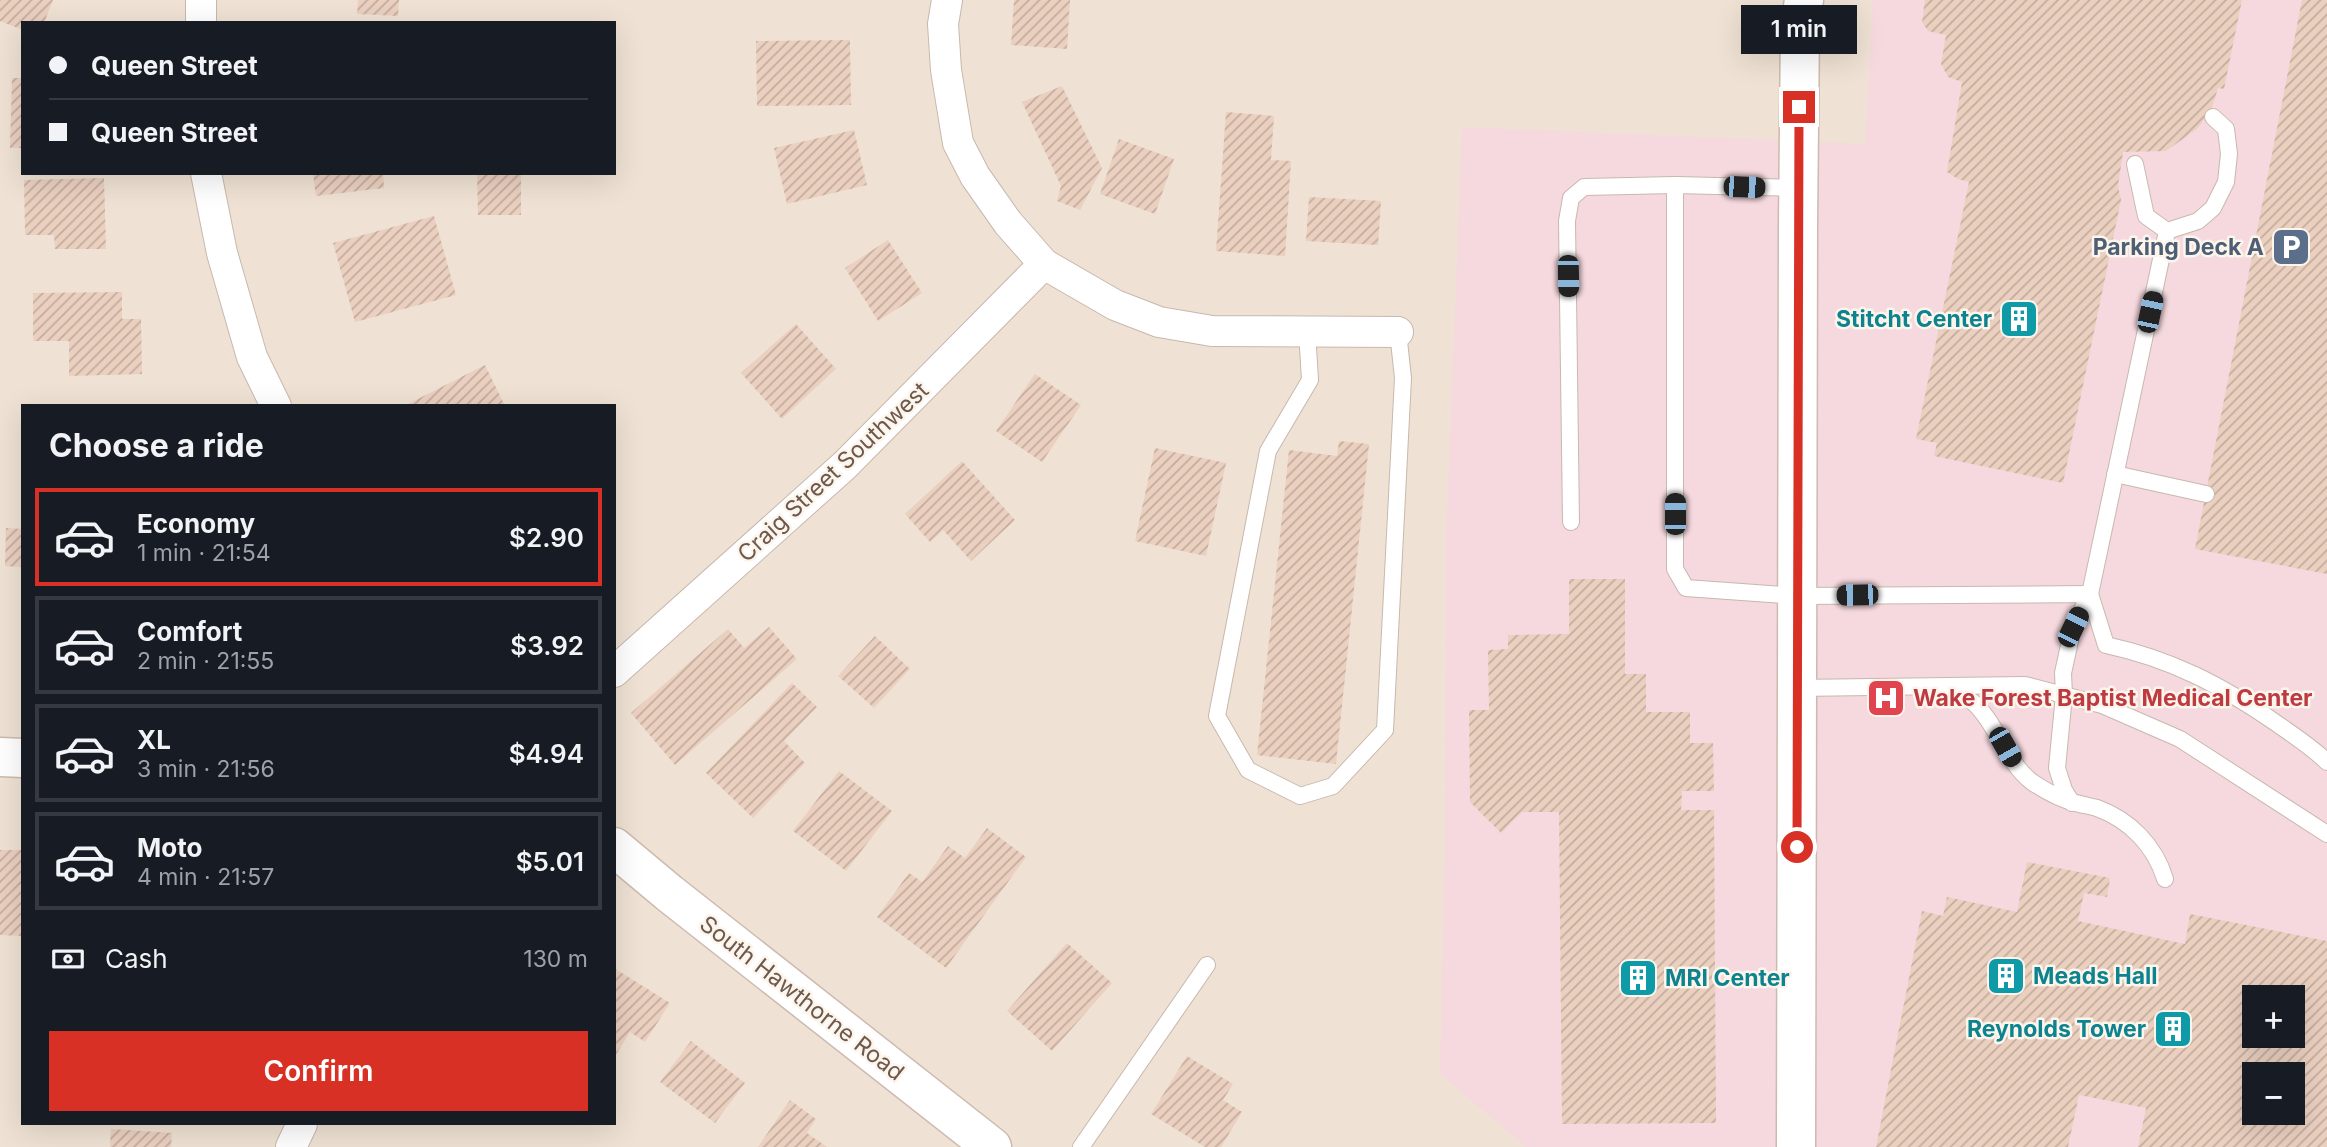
<!DOCTYPE html>
<meta charset="utf-8">
<style>
:root{--surface:#171b24;--page:#242831;--text:#f1f3f6;--muted:#9ea1a6;--line:#363941;--accent:#d93025}
body{margin:0;font-family:Inter,sans-serif;background:var(--page);color:var(--text);height:100vh;display:flex;flex-direction:column;font-size:26px;white-space:nowrap}
*{box-sizing:border-box;margin:0}
p{font-size:23px;color:var(--muted)}
.icon{flex:none;width:38px;height:38px;fill:none;stroke:currentColor;stroke-width:2;stroke-linecap:round;stroke-linejoin:round}
.map{position:relative;flex:1;overflow:hidden}
.sheet{position:absolute;left:21px;top:404px;width:595px;height:721px;display:flex;flex-direction:column;background:var(--surface);border-radius:0px;box-shadow:0 7px 28px #0002}
.sheet>*{flex:none}
.top-card{position:absolute;left:21px;top:21px;width:595px;height:154px;border-radius:0px;box-shadow:0 7px 28px #0002;display:grid;align-content:center;height:154px;padding:0 28px;background:var(--surface)}
.controls{position:absolute;left:2242px;top:985px;display:grid;gap:14px}
.controls a{display:grid;place-items:center;width:63px;height:63px;border-radius:0px;background:var(--surface);box-shadow:0 7px 28px #0002;font-size:35px}
.end{position:absolute;width:32px;height:32px;margin:-16px;border:9px solid #d93025;background:#fff;box-shadow:0 0 0 4px #fff}
.from{border-radius:50%}
.bubble{position:absolute;height:49px;border-radius:0px;background:var(--surface);box-shadow:0 7px 28px #0002;font-size:23px;font-weight:600;line-height:49px;text-align:center}
.car{position:absolute;width:21px;height:42px;margin:-21px -10px;border-radius:9px;box-shadow:0 0 5px 2px #0007;background:linear-gradient(#222 24%,#8ab4d8 0 40%,#222 0 76%,#8ab4d8 0 86%,#222 0)}
.top-card b{display:flex;align-items:center;gap:24px;height:66px;font-size:26px}
.top-card b+b{border-top:2px solid var(--line)}
.top-card i{width:18px;height:18px;background:var(--text)}
ul{padding:0;list-style:none}
li{display:flex;align-items:center;gap:21px;height:98px;margin:0 14px 10px;padding:0 14px;border:4px solid var(--line);border-radius:0px}
li div{flex:1}
li b{display:block;font-size:26px}
li em{font-style:normal;font-weight:600}
li.current{border-color:var(--accent)}
li>.icon{width:63px;height:63px;stroke-width:1.5}
h2{padding:0 28px;font-size:32px;line-height:84px}
.pay{display:flex;align-items:center;gap:18px;height:77px;padding:0 28px;font-size:26px}
.pay p{margin-inline-start:auto}
.primary-button{display:flex;gap:14px;margin-top:auto;padding:14px 28px}
.primary-button a{flex:1;height:80px;border-radius:0px;background:var(--accent);color:#fff;font-size:28px;font-weight:600;line-height:80px;text-align:center}
.map>svg:first-child{display:block}
.residential{fill:#efe2d4;fill-rule:evenodd}
.medical{fill:#f5d9de;fill-rule:evenodd}
.building{fill:url(#building-hatch);fill-rule:evenodd}
.lines{fill:none;stroke-linecap:round;stroke-linejoin:round}
.lane-casing{stroke:#c8b8ad;stroke-width:18}
.street-casing{stroke:#c8b8ad;stroke-width:32}
.secondary-casing{stroke:#cdbaae;stroke-width:41}
.lane{stroke:#fff;stroke-width:16}
.street{stroke:#fff;stroke-width:30}
.secondary{stroke:#fff;stroke-width:38}
.route{stroke:#d93025;stroke-width:9}
.labels{text-anchor:middle;dominant-baseline:central;stroke-width:5;stroke-linejoin:round;paint-order:stroke}
.service-label{font-size:23px;font-weight:bold;fill:#4e5e75;stroke:#fcf5eb;text-anchor:end}
.culture-label{font-size:23px;font-weight:bold;fill:#0d838f;stroke:#fcf5eb;text-anchor:end}
.street-label{font-size:23px;fill:#6e584e;stroke:#fcf5eb}
.health-label{font-size:23px;font-weight:bold;fill:#be3a42;stroke:#fcf5eb;text-anchor:start}
</style>
<div class="map">
<svg width="2327" height="1147" viewBox="0 0 2327 1147">
<defs>
<pattern id="building-hatch" width="6" height="6" patternUnits="userSpaceOnUse" patternTransform="scale(1.75)"><rect width="6" height="6" fill="#ebd0c0"/><path d="M-1 1l2-2M0 6l6-6M5 7l2-2" fill="none" stroke="#c3ac9e"/></pattern>
</defs>
<rect width="100%" height="100%" fill="#f9f0e5"/>
<path class="residential" d="M0 0H2327V1147H0ZM23 23H614V173H23ZM23 406H614V1124H23ZM2254 998H2292V1036H2254ZM2254 1074H2292V1113H2254Z"/>
<path class="medical" d="M1873 0H2327V1147H1526L1440 1074 1445 853 1446 544 1462 127 1865 144ZM2254 998H2292V1036H2254ZM2254 1074H2292V1113H2254Z"/>
<g class="building">
<polygon points="0,0 53,0 44,23 23,23 23,30 0,21"/>
<polygon points="358,0 399,0 398,16 357,14"/>
<polygon points="1014,0 1070,0 1067,49 1011,45"/>
<polygon points="1925,0 2242,0 2224,89 2218,88 2212,107 2198,128 2166,151 2123,152 2118,186 2121,200 2063,483 1934,456 1937,443 1916,439 1969,182 1958,179 1947,172 1962,82 1948,77 1941,64 1946,35 1928,31 1922,22"/>
<polygon points="2302,0 2327,0 2327,574 2195,549"/>
<polygon points="850,40 851,105 757,106 756,41"/>
<polygon points="12,78 23,78 23,148 10,148"/>
<polygon points="1062,86 1102,168 1080,210 1057,201 1061,186 1022,102"/>
<polygon points="1226,112 1274,116 1271,160 1291,161 1285,256 1216,251"/>
<polygon points="854,130 867,185 787,204 774,148"/>
<polygon points="1119,139 1174,159 1155,214 1100,194"/>
<polygon points="313,173 383,173 384,188 316,196"/>
<polygon points="521,173 521,215 478,215 477,174"/>
<polygon points="104,178 106,249 55,249 54,235 25,235 24,180"/>
<polygon points="1309,197 1381,201 1378,245 1306,241"/>
<polygon points="434,216 456,295 355,322 333,243"/>
<polygon points="888,240 922,293 878,321 845,268"/>
<polygon points="122,292 122,319 141,319 142,374 69,376 69,341 33,341 33,293"/>
<polygon points="796,324 836,369 782,419 741,373"/>
<polygon points="485,365 505,406 404,406"/>
<polygon points="1035,374 1081,405 1042,462 996,431"/>
<polygon points="1339,441 1369,444 1336,764 1257,755 1289,450 1337,456"/>
<polygon points="1155,448 1226,463 1206,556 1135,541"/>
<polygon points="962,461 1015,520 971,561 943,530 930,542 905,514"/>
<polygon points="6,528 23,529 23,567 5,566"/>
<polygon points="1569,579 1625,579 1625,674 1646,674 1646,712 1690,712 1690,743 1713,743 1714,791 1682,791 1681,810 1714,810 1716,1123 1562,1124 1559,812 1522,812 1501,833 1470,802 1469,710 1489,710 1488,650 1508,649 1508,635 1569,634"/>
<polygon points="769,627 797,659 675,765 631,713 728,629 744,648"/>
<polygon points="875,636 910,669 874,708 838,676"/>
<polygon points="792,683 817,707 784,741 805,763 753,818 706,773"/>
<polygon points="839,771 892,811 846,871 793,831"/>
<polygon points="987,828 1026,857 946,968 877,917 909,873 922,882 948,846 965,858"/>
<polygon points="0,850 23,850 23,936 0,935"/>
<path d="M2027 862 2110 878 2107 897 2084 893 2078 921 2185 944 2190 914 2327 941V1147H2138L2146 1108 2079 1095 2068 1147H1876L1922 911 1943 916 1947 897 2017 912ZM2254 998H2292V1036H2254ZM2254 1074H2292V1113H2254Z"/>
<polygon points="1067,943 1112,983 1052,1051 1007,1011"/>
<polygon points="614,968 670,1003 645,1042 630,1032 614,1058"/>
<polygon points="691,1041 745,1083 715,1123 660,1082"/>
<polygon points="1187,1056 1233,1084 1223,1100 1242,1112 1221,1147 1205,1147 1151,1114"/>
<polygon points="790,1100 816,1119 807,1133 827,1147 758,1147"/>
<polygon points="111,1129 172,1133 171,1147 110,1147"/>
</g>
<g class="lines">
<defs>
<g id="lane">
<polyline points="2135,164 2146,216 2167,231 2198,221 2213,208 2226,182 2229,154 2226,129 2213,117"/>
<path d="M1798 188 1675 185V569L1686 588 1797 596 2090 594 2106 645C2171 659 2221 685 2276 723 2293 735 2312 747 2327 762"/>
<polyline points="1307,331 1310,380 1268,451 1217,716 1248,770 1300,796 1333,786 1385,730 1403,378 1398,332"/>
<polyline points="2115,474 2206,494"/>
<polyline points="1571,522 1567,221 1571,198 1584,187 1675,185"/>
<path d="M1947 686C1956 692 1967 697 1975 704 1998 726 2006 762 2032 782 2044 790 2062 800 2076 803 2083 805 2090 806 2097 808 2130 820 2155 846 2165 879"/>
<polyline points="1797,688 2025,685 2102,705 2180,739 2327,834"/>
<polyline points="2072,803 2064,790 2057,768 2064,695 2063,673 2073,627 2090,594 2167,231"/>
<polyline points="1081,1147 1207,965"/>
</g>
<g id="street">
<polyline points="947,0 943,24 946,70 958,143 975,176 1008,223 1044,264 1115,305 1159,322 1212,331 1398,332"/>
<polyline points="201,23 201,0"/>
<polyline points="206,173 222,253 252,357 276,406"/>
<polyline points="614,672 845,465 1044,264"/>
<polyline points="291,1147 302,1124"/>
</g>
<g id="secondary">
<polyline points="0,757 23,758"/>
<polyline points="614,847 669,893 992,1147"/>
<polyline points="1796,1147 1798,225 1800,26 1804,0"/>
</g>
</defs>
<use href="#lane" class="lane-casing"/>
<use href="#street" class="street-casing"/>
<use href="#secondary" class="secondary-casing"/>
<use href="#lane" class="lane"/>
<use href="#street" class="street"/>
<use href="#secondary" class="secondary"/>
</g>
<g class="lines">
<polyline class="route" points="1797,847 1799,107"/>
</g>
<defs>
<symbol id="parking-square" viewBox="-11 -11 22 22"><rect x="-9" y="-9" width="18" height="18" rx="4" fill="#5c6f8a" stroke="#fcf5eb"/><path d="M-3.5-5.5H1a3.5 3.5 0 0 1 0 7H-1V5.5H-3.5ZM-1-3.4V-.6H.8a1.4 1.4 0 0 0 0-2.8Z" fill="#fff"/></symbol>
<symbol id="building-square" viewBox="-11 -11 22 22"><rect x="-9" y="-9" width="18" height="18" rx="4" fill="#0f9aa8" stroke="#fcf5eb"/><path d="M-4-6H4V6H1V3H-1V6H-4ZM-2.5-4.3h1.7v1.8h-1.7ZM.8-4.3h1.7v1.8H.8ZM-2.5-1h1.7V.8h-1.7ZM.8-1h1.7V.8H.8Z" fill="#fff"/></symbol>
<symbol id="hospital-square" viewBox="-11 -11 22 22"><rect x="-9" y="-9" width="18" height="18" rx="4" fill="#e0444e" stroke="#fcf5eb"/><path d="M-5-5h3v3.5h4V-5h3V5h-3V1.5h-4V5h-3Z" fill="#fff"/></symbol>
</defs>
<g fill-rule="evenodd">
<use href="#parking-square" x="2269" y="225" width="44" height="44"/>
<use href="#building-square" x="1997" y="297" width="44" height="44"/>
<use href="#hospital-square" x="1864" y="676" width="44" height="44"/>
<use href="#building-square" x="1984" y="954" width="44" height="44"/>
<use href="#building-square" x="1616" y="956" width="44" height="44"/>
<use href="#building-square" x="2151" y="1007" width="44" height="44"/>
</g>
<g class="labels">
<g class="service-label">
<text x="2264" y="247">Parking Deck A</text>
</g>
<g class="culture-label">
<text x="1992" y="319">Stitcht Center</text>
<text x="2033" y="976" text-anchor="start">Meads Hall</text>
<text x="1665" y="978" text-anchor="start">MRI Center</text>
<text x="2146" y="1029">Reynolds Tower</text>
</g>
<g class="street-label">
<text transform="translate(833 472) rotate(-43)">Craig Street Southwest</text>
<text transform="translate(802 998) rotate(38)">South Hawthorne Road</text>
</g>
<g class="health-label">
<text x="1913" y="698">Wake Forest Baptist Medical Center</text>
</g>
</g>
</svg>
<div class="controls">
<a>+</a>
<a>−</a>
</div>
<i class="end from" style="left:1797px;top:847px"></i>
<i class="end" style="left:1799px;top:107px"></i>
<div class="bubble" style="left:1741px;top:5px;width:116px">1 min</div>
<i class="car" style="left:1744px;top:187px;rotate:92deg"></i>
<i class="car" style="left:1568px;top:276px;rotate:179deg"></i>
<i class="car" style="left:2150px;top:312px;rotate:12deg"></i>
<i class="car" style="left:1675px;top:514px;rotate:0deg"></i>
<i class="car" style="left:1857px;top:595px;rotate:269deg"></i>
<i class="car" style="left:2073px;top:627px;rotate:26deg"></i>
<i class="car" style="left:2005px;top:747px;rotate:150deg"></i>
<div class="top-card">
<b><i class="from"></i>Queen Street</b>
<b><i></i>Queen Street</b>
</div>
<section class="sheet">
<h2>Choose a ride</h2>
<ul>
<li class="current"><svg class="icon" aria-label="car" viewBox="0 0 24 24"><path d="M5 17H2v-5l4-1 3-4h7l3 4 3 1v5h-3M9 17h6M6 11h13"/><circle cx="7" cy="17" r="2"/><circle cx="17" cy="17" r="2"/></svg><div><b>Economy</b><p>1 min · 21:54</p></div><em>$2.90</em></li>
<li><svg class="icon" aria-label="car" viewBox="0 0 24 24"><path d="M5 17H2v-5l4-1 3-4h7l3 4 3 1v5h-3M9 17h6M6 11h13"/><circle cx="7" cy="17" r="2"/><circle cx="17" cy="17" r="2"/></svg><div><b>Comfort</b><p>2 min · 21:55</p></div><em>$3.92</em></li>
<li><svg class="icon" aria-label="car" viewBox="0 0 24 24"><path d="M5 17H2v-5l4-1 3-4h7l3 4 3 1v5h-3M9 17h6M6 11h13"/><circle cx="7" cy="17" r="2"/><circle cx="17" cy="17" r="2"/></svg><div><b>XL</b><p>3 min · 21:56</p></div><em>$4.94</em></li>
<li><svg class="icon" aria-label="car" viewBox="0 0 24 24"><path d="M5 17H2v-5l4-1 3-4h7l3 4 3 1v5h-3M9 17h6M6 11h13"/><circle cx="7" cy="17" r="2"/><circle cx="17" cy="17" r="2"/></svg><div><b>Moto</b><p>4 min · 21:57</p></div><em>$5.01</em></li>
</ul>
<div class="pay"><svg class="icon" aria-label="cash" viewBox="0 0 24 24"><path d="M3 7h18v10H3z"/><circle cx="12" cy="12" r="2"/></svg>Cash<p>130 m</p></div>
<div class="primary-button"><a>Confirm</a></div>
</section>
</div>
